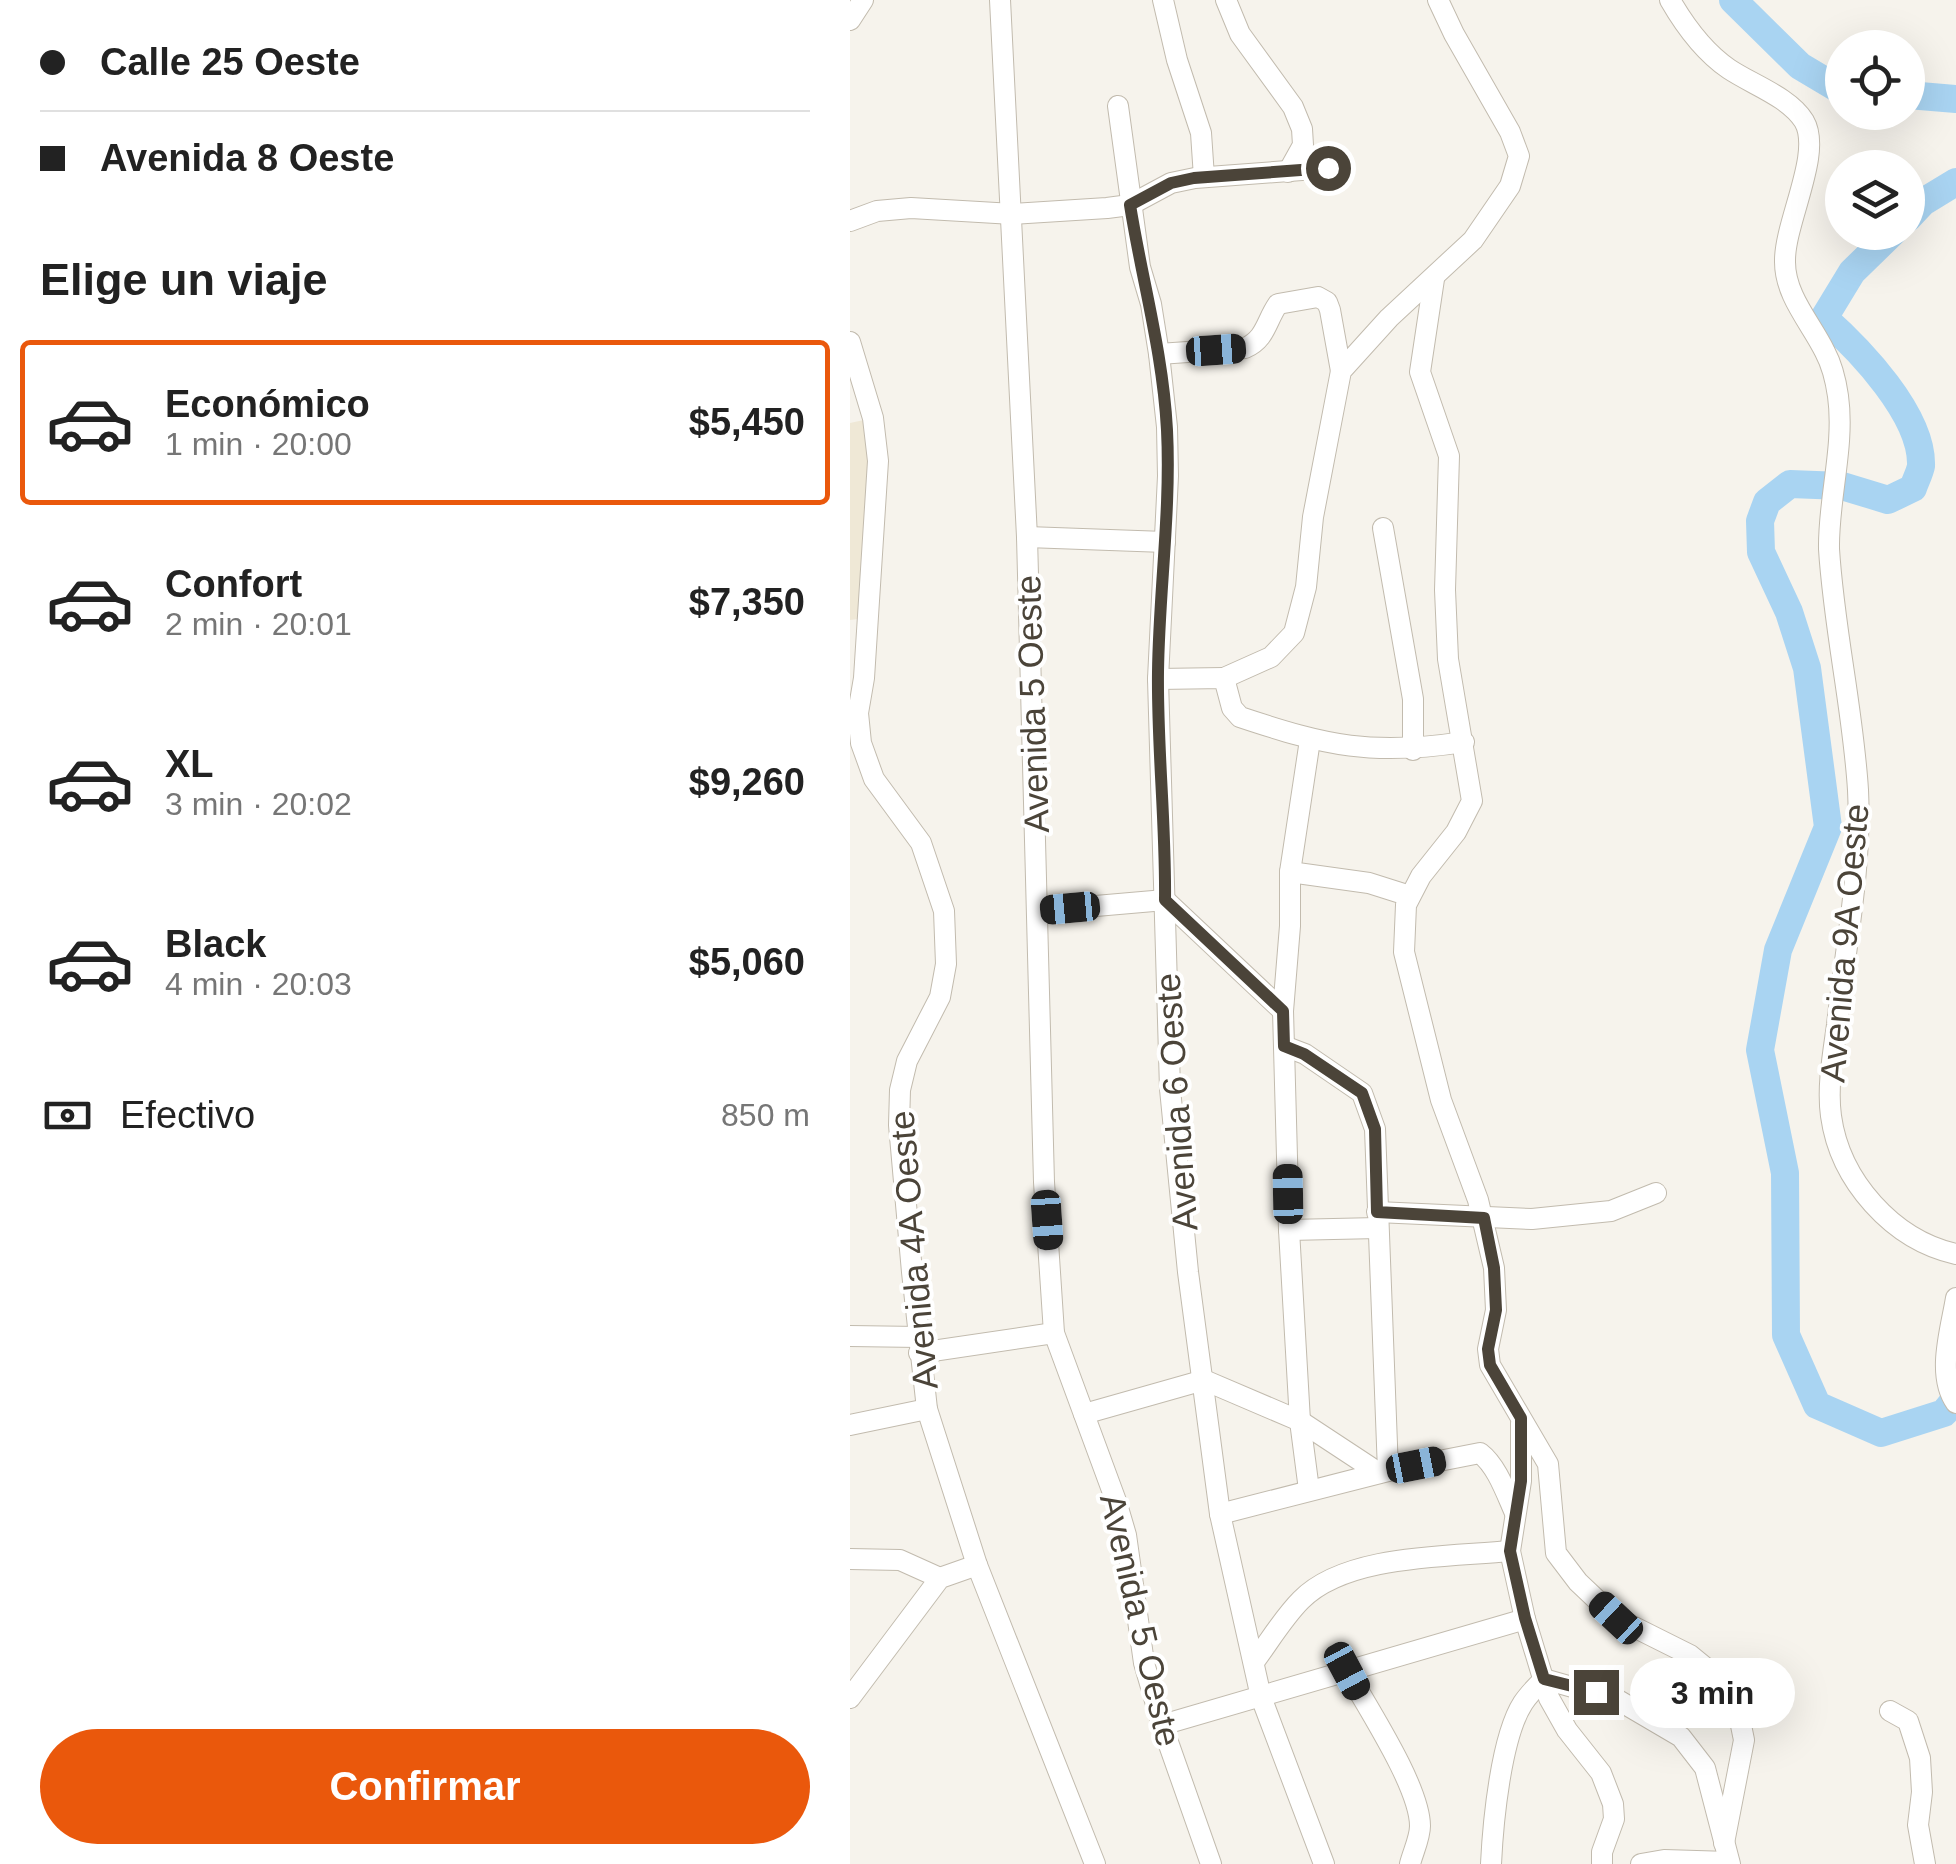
<!DOCTYPE html>
<html lang="es">
<meta charset="utf-8">
<style>
:root{--surface:#fff;--page:#f6f6f6;--text:#222;--muted:#767676;--line:#e0e0e0;--accent:#ea580c}
body{margin:0;font-family:Helvetica,sans-serif;background:var(--page);color:var(--text);height:100vh;display:flex;flex-direction:column;font-size:38px;white-space:nowrap}
*{box-sizing:border-box;margin:0}
p{font-size:32px;color:var(--muted)}
.icon{flex:none;width:55px;height:55px;fill:none;stroke:currentColor;stroke-width:2;stroke-linecap:round;stroke-linejoin:round}
.map{position:relative;flex:1;overflow:hidden}
.side{display:flex;flex-direction:column;background:var(--surface);width:850px}
.side>*{flex:none}
.guide{display:grid;align-content:center;height:220px;padding:0 40px;background:var(--surface)}
.controls{position:absolute;left:975px;top:30px;display:grid;gap:20px}
.controls a{display:grid;place-items:center;width:100px;height:100px;border-radius:50%;background:var(--surface);box-shadow:0 10px 40px #0002;font-size:50px}
.end{position:absolute;width:45px;height:45px;margin:-22px;border:12px solid #4b4439;background:#fff;box-shadow:0 0 0 5px #fff}
.from{border-radius:50%}
.bubble{position:absolute;height:70px;border-radius:35px;background:var(--surface);box-shadow:0 10px 40px #0002;font-size:32px;font-weight:600;line-height:70px;text-align:center}
.car{position:absolute;width:30px;height:60px;margin:-30px -15px;border-radius:12px;box-shadow:0 0 8px 2px #0007;background:linear-gradient(#222 24%,#8ab4d8 0 40%,#222 0 76%,#8ab4d8 0 86%,#222 0)}
.guide b{display:flex;align-items:center;gap:35px;height:95px;font-size:38px}
.guide b+b{border-top:2px solid var(--line)}
.guide i{width:25px;height:25px;background:var(--text)}
ul{padding:0;list-style:none}
li{display:flex;align-items:center;gap:30px;height:165px;margin:0 20px 15px;padding:0 20px;border:5px solid transparent;border-radius:10px}
li div{flex:1}
li b{display:block;font-size:38px}
li em{font-style:normal;font-weight:600}
li.on{border-color:var(--accent)}
li>.icon{width:90px;height:90px;stroke-width:1.5}
h2{padding:0 40px;font-size:45px;line-height:120px}
.pay{display:flex;align-items:center;gap:25px;height:110px;padding:0 40px;font-size:38px}
.pay p{margin-inline-start:auto}
.cta{display:flex;gap:20px;margin-top:auto;padding:20px 40px}
.cta a{flex:1;height:115px;border-radius:60px;background:var(--accent);color:#fff;font-size:40px;font-weight:600;line-height:115px;text-align:center}
main{display:flex;flex:1;min-height:0}
.map>svg:first-child{display:block}
.education{fill:#efe8d6}
.lines{fill:none;stroke-linecap:round;stroke-linejoin:round}
.river{stroke:#a9d4f2;stroke-width:28}
.minor-casing{stroke:#c2bbae;stroke-width:22}
.minor{stroke:#fff;stroke-width:20}
.route{stroke:#4b4439;stroke-width:12}
.labels{text-anchor:middle;dominant-baseline:central;stroke-width:8;stroke-linejoin:round;paint-order:stroke}
.street-label{font-size:35px;fill:#4b4439;stroke:#fff}
</style>
<main>
<section class="side">
<div class="guide">
<b><i class="from"></i>Calle 25 Oeste</b>
<b><i></i>Avenida 8 Oeste</b>
</div>
<h2>Elige un viaje</h2>
<ul>
<li class="on"><svg class="icon" aria-label="car" viewBox="0 0 24 24"><path d="M5 17H2v-5l4-1 3-4h7l3 4 3 1v5h-3M9 17h6M6 11h13"/><circle cx="7" cy="17" r="2"/><circle cx="17" cy="17" r="2"/></svg><div><b>Económico</b><p>1 min · 20:00</p></div><em>$5,450</em></li>
<li><svg class="icon" aria-label="car" viewBox="0 0 24 24"><path d="M5 17H2v-5l4-1 3-4h7l3 4 3 1v5h-3M9 17h6M6 11h13"/><circle cx="7" cy="17" r="2"/><circle cx="17" cy="17" r="2"/></svg><div><b>Confort</b><p>2 min · 20:01</p></div><em>$7,350</em></li>
<li><svg class="icon" aria-label="car" viewBox="0 0 24 24"><path d="M5 17H2v-5l4-1 3-4h7l3 4 3 1v5h-3M9 17h6M6 11h13"/><circle cx="7" cy="17" r="2"/><circle cx="17" cy="17" r="2"/></svg><div><b>XL</b><p>3 min · 20:02</p></div><em>$9,260</em></li>
<li><svg class="icon" aria-label="car" viewBox="0 0 24 24"><path d="M5 17H2v-5l4-1 3-4h7l3 4 3 1v5h-3M9 17h6M6 11h13"/><circle cx="7" cy="17" r="2"/><circle cx="17" cy="17" r="2"/></svg><div><b>Black</b><p>4 min · 20:03</p></div><em>$5,060</em></li>
</ul>
<div class="pay"><svg class="icon" aria-label="cash" viewBox="0 0 24 24"><path d="M3 7h18v10H3z"/><circle cx="12" cy="12" r="2"/></svg>Efectivo<p>850 m</p></div>
<div class="cta"><a>Confirmar</a></div>
</section>
<div class="map">
<svg width="1106" height="1864" viewBox="0 0 1106 1864">
<rect width="100%" height="100%" fill="#f6f3ec"/>
<polygon class="education" points="23,418 16,618 0,620 0,423"/>
<g class="lines">
<g class="river">
<polyline points="883,0 950,66 992,91"/>
<polyline points="1058,95 1106,99"/>
<polyline points="1058,218 1073,202 1106,182"/>
<path d="M1043 232 1002 272 974 318C1009 349 1073 415 1071 466 1070 472 1065 482 1063 488L1038 500 992 486 940 484 917 502 910 521 911 552 939 612 957 668 978 827 928 950 910 1050 935 1173 936 1335 967 1405 1031 1433 1094 1413 1106 1398"/>
</g>
<defs>
<g id="minor">
<polyline points="150,0 177,537 194,1182 204,1333 266,1501 276,1535 294,1663 312,1725 361,1864"/>
<polyline points="313,0 327,60 351,133 354,177"/>
<polyline points="376,0 390,34 443,107 452,129 453,145 438,172"/>
<path d="M820 0C835 26 854 52 879 69 903 85 939 97 954 121 973 153 934 223 935 262 935 296 961 323 975 352 982 365 986 382 988 396 995 446 978 499 979 549 984 630 1003 709 1008 790 1012 868 995 948 987 1025 983 1054 977 1087 981 1116 990 1181 1043 1240 1106 1254"/>
<polyline points="0,20 13,0"/>
<polyline points="268,106 290,267 301,304 309,354 317,427 318,476 308,679 320,1089 338,1272 370,1514 411,1697 474,1864"/>
<polyline points="0,221 27,211 61,208 163,214 257,208 280,205 321,183 345,178 478,168"/>
<polyline points="584,279 570,372 599,456 595,590 598,659 622,801 606,832 571,876 556,905 554,952 591,1100 628,1200 644,1268 646,1310 638,1349 640,1365 698,1464 706,1553 728,1582 766,1618 840,1655 884,1691 894,1740 874,1843"/>
<polyline points="0,342 23,418 28,461 14,678 8,713 11,743 24,779 71,843 94,911 96,964 90,997 57,1061 50,1090 49,1125 62,1272 77,1409 127,1565 245,1864"/>
<path d="M309 354 395 348C416 339 416 321 428 304L468 297 477 302 480 310 491 371"/>
<polyline points="533,528 563,699 563,750"/>
<polyline points="177,537 315,542"/>
<polyline points="374,678 421,657 444,633 456,587 463,517 491,371 539,318 623,240 660,186 669,156 660,132 604,34 588,0"/>
<path d="M308 679 374 678 382 708 390 717C477 746 522 756 614 742"/>
<polyline points="440,872 519,883 560,896"/>
<polyline points="188,911 315,900 433,1011"/>
<polyline points="434,1046 455,1054 512,1093 525,1129 538,1471"/>
<polyline points="527,1212 682,1219 761,1211 806,1193"/>
<polyline points="439,1230 528,1228"/>
<path d="M1106 1298C1101 1329 1086 1375 1106 1403"/>
<polyline points="0,1336 69,1337"/>
<polyline points="69,1353 204,1333"/>
<polyline points="234,1414 354,1380 450,1421 529,1473"/>
<polyline points="671,1423 671,1481 660,1551 675,1619 699,1698 717,1730 751,1773 763,1804 764,1819 752,1852 752,1864"/>
<polyline points="0,1425 77,1409"/>
<polyline points="459,1490 450,1421 439,1230 433,1011 440,926 440,872 460,740"/>
<path d="M370 1514 538 1471 630 1453C647 1466 656 1493 665 1513"/>
<polyline points="0,1559 50,1560 90,1578"/>
<path d="M404 1662C419 1642 433 1618 451 1600 496 1554 599 1557 660 1551"/>
<path d="M497 1671C517 1707 570 1787 570 1826 570 1838 563 1852 560 1864"/>
<polyline points="694,1679 768,1700 831,1737 855,1768 880,1864"/>
<polyline points="0,1698 90,1578 127,1565"/>
<polyline points="1040,1711 1058,1721 1070,1758 1072,1792 1068,1825 1075,1864"/>
<polyline points="312,1725 675,1619"/>
<path d="M641 1864C643 1822 651 1737 673 1703 679 1694 687 1686 694 1679"/>
<polyline points="791,1864 814,1860 879,1862"/>
</g>
</defs>
<use href="#minor" class="minor-casing"/>
<use href="#minor" class="minor"/>
</g>
<g class="lines">
<path class="route" d="M478 168 344 178 321 183 280 205C292 280 313 353 317 430 321 511 309 591 308 672 307 748 316 824 315 900L433 1011 434 1046 454 1054 512 1093 525 1129 527 1212 634 1218 644 1268 646 1310 638 1349 640 1365 671 1418V1481L660 1551 675 1618 694 1679 746 1692"/>
</g>
<g class="labels">
<g class="street-label">
<text transform="translate(182 704) rotate(-92)">Avenida 5 Oeste</text>
<text transform="translate(994 943) rotate(-85)">Avenida 9A Oeste</text>
<text transform="translate(326 1102) rotate(-94)">Avenida 6 Oeste</text>
<text transform="translate(63 1250) rotate(-95)">Avenida 4A Oeste</text>
<text transform="translate(291 1620) rotate(77)">Avenida 5 Oeste</text>
</g>
</g>
</svg>
<div class="controls">
<a><svg class="icon" aria-label="locate" viewBox="0 0 24 24"><circle cx="12" cy="12" r="6"/><path d="M12 2v4M12 18v4M2 12h4M18 12h4"/></svg></a>
<a><svg class="icon" aria-label="layers" viewBox="0 0 24 24"><path d="M12 4l9 5-9 5-9-5zM3 14l9 5 9-5"/></svg></a>
</div>
<i class="end from" style="left:478px;top:168px"></i>
<i class="end" style="left:746px;top:1692px"></i>
<div class="bubble" style="left:780px;top:1658px;width:165px">3 min</div>
<i class="car" style="left:366px;top:350px;rotate:86deg"></i>
<i class="car" style="left:220px;top:908px;rotate:265deg"></i>
<i class="car" style="left:438px;top:1194px;rotate:359deg"></i>
<i class="car" style="left:197px;top:1220px;rotate:176deg"></i>
<i class="car" style="left:566px;top:1465px;rotate:79deg"></i>
<i class="car" style="left:766px;top:1618px;rotate:313deg"></i>
<i class="car" style="left:497px;top:1671px;rotate:152deg"></i>
</div>
</main>
